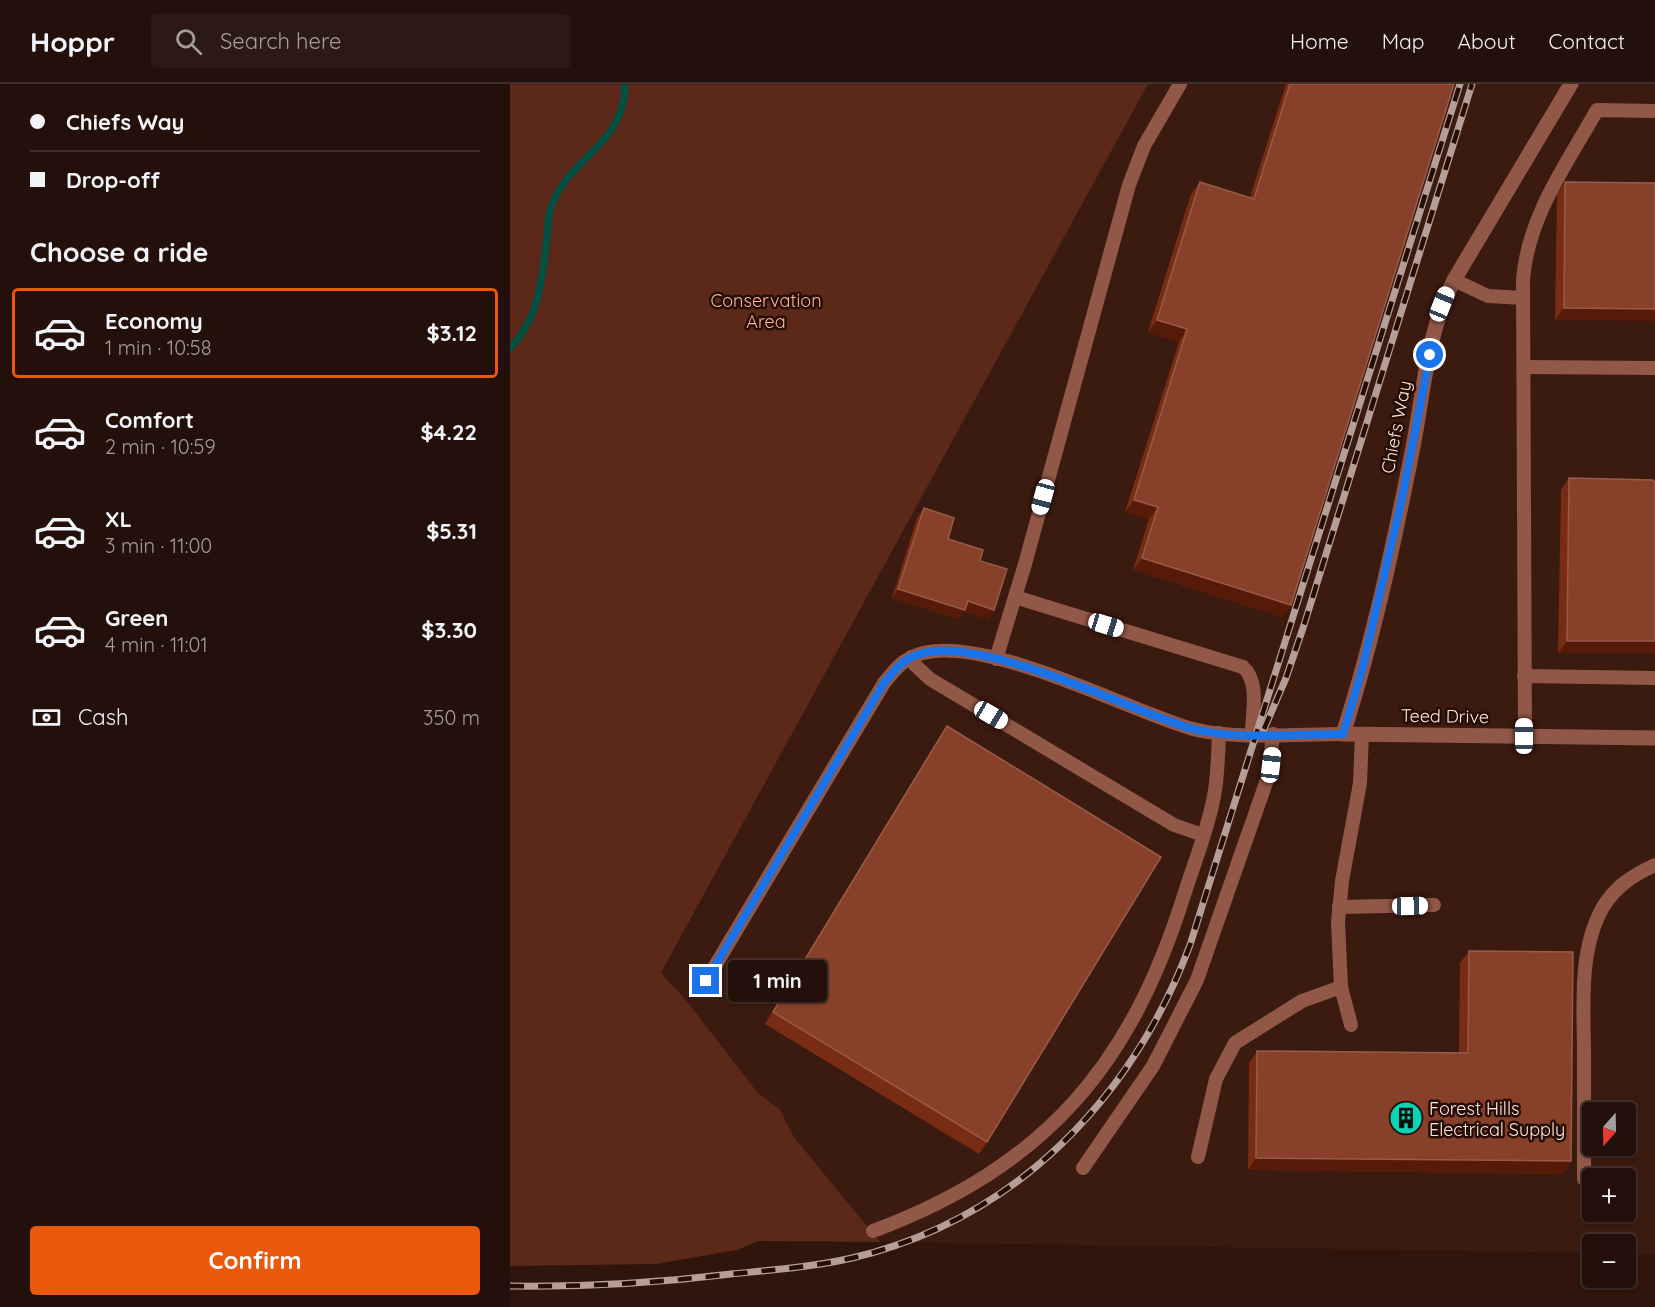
<!DOCTYPE html>
<meta charset="utf-8">
<style>
:root{--surface:#24100a;--page:#2c1913;--text:#f1f3f6;--muted:#a39d9c;--line:#41302b;--accent:#ea580c}
body{margin:0;font-family:Quicksand,sans-serif;background:var(--page);color:var(--text);height:100vh;display:flex;flex-direction:column;font-size:22px;white-space:nowrap}
*{box-sizing:border-box;margin:0}
p{font-size:20px;color:var(--muted)}
.icon{flex:none;width:33px;height:33px;fill:none;stroke:currentColor;stroke-width:2;stroke-linecap:round;stroke-linejoin:round}
.map{position:relative;flex:1;overflow:hidden}
.drawer{display:flex;flex-direction:column;background:var(--surface);width:510px}
.drawer>*{flex:none}
.guide{display:grid;align-content:center;height:132px;padding:0 30px;background:var(--surface)}
.needle{width:39px;rotate:200deg}
.tools{position:absolute;left:1072px;top:1018px;display:grid;gap:12px}
.tools a{display:grid;place-items:center;width:54px;height:54px;border-radius:6px;background:var(--surface);box-shadow:0 2px 4px #0004,0 0 0 2px var(--line);font-size:30px}
.end{position:absolute;width:27px;height:27px;margin:-14px;border:8px solid #1a73e8;background:#fff;box-shadow:0 0 0 3px #fff}
.from{border-radius:50%}
.bubble{position:absolute;height:42px;border-radius:6px;background:var(--surface);box-shadow:0 2px 4px #0004,0 0 0 2px var(--line);font-size:20px;font-weight:700;line-height:42px;text-align:center}
.car{position:absolute;width:18px;height:36px;margin:-18px -9px;border-radius:8px;box-shadow:0 0 4px 2px #0007;background:linear-gradient(#fff 24%,#345 0 40%,#fff 0 76%,#345 0 86%,#fff 0)}
.guide b{display:flex;align-items:center;gap:21px;height:57px;font-size:22px}
.guide b+b{border-top:2px solid var(--line)}
.guide i{width:15px;height:15px;background:var(--text)}
ul{padding:0;list-style:none}
li{display:flex;align-items:center;gap:18px;height:90px;margin:0 12px 9px;padding:0 18px;border:3px solid transparent;border-radius:6px}
li div{flex:1}
li b{display:block;font-size:22px}
li em{font-style:normal;font-weight:700}
li.selected{border-color:var(--accent)}
li>.icon{width:54px;height:54px;stroke-width:1.5}
h2{padding:0 30px;font-size:27px;line-height:72px}
.pay{display:flex;align-items:center;gap:15px;height:66px;padding:0 30px;font-size:22px}
.pay p{margin-inline-start:auto}
.cta{display:flex;gap:12px;margin-top:auto;padding:12px 30px}
.cta a{flex:1;height:69px;border-radius:6px;background:var(--accent);color:#fff;font-size:24px;font-weight:700;line-height:69px;text-align:center}
header{display:flex;align-items:center;gap:36px;box-sizing:border-box;height:84px;padding:0 30px;background:var(--surface);border-bottom:2px solid var(--line)}
header strong{font-size:28px}
nav{display:flex;gap:33px;margin-inline-start:auto;font-size:21px}
.search{width:420px;height:54px;background:var(--page);display:flex;align-items:center;gap:15px;box-sizing:border-box;padding:0 21px;border-radius:6px;color:var(--muted);font-size:22px}
main{display:flex;flex:1;min-height:0}
.map>svg:first-child{display:block}
.built{fill:#3b1a10;fill-rule:evenodd}
.green{fill:#5c281a}
.lines{fill:none;stroke-linecap:round;stroke-linejoin:round}
.stream{stroke:#015144;stroke-width:7}
.service{stroke:#915848;stroke-width:14}
.minor{stroke:#915848;stroke-width:15}
.rail-casing{stroke:#b49e97;stroke-width:7}
.rail{stroke:#250c05;stroke-width:4.5;stroke-dasharray:14;stroke-linecap:butt}
.wall{fill:#792c14}
.shaded-wall{fill:#561a08}
.building{fill:#87402a;stroke:#995b47;stroke-width:1.5}
.route{stroke:#1a73e8;stroke-width:8}
.labels{text-anchor:middle;dominant-baseline:central;stroke-width:5;stroke-linejoin:round;paint-order:stroke}
.park-label{font-size:18px;fill:#fbb39e;stroke:#250c05}
.street-label{font-size:18px;fill:#fce8e2;stroke:#250c05}
.poi-label{font-size:18px;fill:#fce8e2;stroke:#250c05;text-anchor:start}
</style>
<header>
<strong>Hoppr</strong>
<div class="search"><svg class="icon" aria-label="search" viewBox="0 0 24 24"><circle cx="10" cy="10" r="6"/><path d="M15 15l6 6"/></svg>Search here</div>
<nav><a>Home</a><a>Map</a><a>About</a><a>Contact</a></nav>
</header>
<main>
<section class="drawer">
<div class="guide">
<b><i class="from"></i>Chiefs Way</b>
<b><i></i>Drop-off</b>
</div>
<h2>Choose a ride</h2>
<ul>
<li class="selected"><svg class="icon" aria-label="car" viewBox="0 0 24 24"><path d="M5 17H2v-5l4-1 3-4h7l3 4 3 1v5h-3M9 17h6M6 11h13"/><circle cx="7" cy="17" r="2"/><circle cx="17" cy="17" r="2"/></svg><div><b>Economy</b><p>1 min · 10:58</p></div><em>$3.12</em></li>
<li><svg class="icon" aria-label="car" viewBox="0 0 24 24"><path d="M5 17H2v-5l4-1 3-4h7l3 4 3 1v5h-3M9 17h6M6 11h13"/><circle cx="7" cy="17" r="2"/><circle cx="17" cy="17" r="2"/></svg><div><b>Comfort</b><p>2 min · 10:59</p></div><em>$4.22</em></li>
<li><svg class="icon" aria-label="car" viewBox="0 0 24 24"><path d="M5 17H2v-5l4-1 3-4h7l3 4 3 1v5h-3M9 17h6M6 11h13"/><circle cx="7" cy="17" r="2"/><circle cx="17" cy="17" r="2"/></svg><div><b>XL</b><p>3 min · 11:00</p></div><em>$5.31</em></li>
<li><svg class="icon" aria-label="car" viewBox="0 0 24 24"><path d="M5 17H2v-5l4-1 3-4h7l3 4 3 1v5h-3M9 17h6M6 11h13"/><circle cx="7" cy="17" r="2"/><circle cx="17" cy="17" r="2"/></svg><div><b>Green</b><p>4 min · 11:01</p></div><em>$3.30</em></li>
</ul>
<div class="pay"><svg class="icon" aria-label="cash" viewBox="0 0 24 24"><path d="M3 7h18v10H3z"/><circle cx="12" cy="12" r="2"/></svg>Cash<p>350 m</p></div>
<div class="cta"><a>Confirm</a></div>
</section>
<div class="map">
<svg width="1145" height="1223" viewBox="0 0 1145 1223">
<rect width="100%" height="100%" fill="#30150d"/>
<path class="built" d="M638 0H1145V1170L1116 1169V1161H1083V1169L370 1158 151 890ZM1083 1029H1116V1062H1083ZM1083 1095H1116V1128H1083Z"/>
<polygon class="green" points="0,0 638,0 151,889 175,915 248,1009 270,1026 284,1053 370,1158 249,1157 227,1166 146,1180 0,1182"/>
<g class="lines">
<path class="stream" d="M0 264C30 234 32 193 37 153 38 145 38 134 40 126 57 72 115 63 115 0"/>
<g class="service">
<polyline points="944,196 978,212 1013,214"/>
<polyline points="1014,283 1145,284"/>
<path d="M505 513 733 583C750 598 742 629 742 649"/>
<polyline points="401,573 405,581 420,595 664,741 693,751"/>
<polyline points="486,575 515,480 619,101 634,62 670,0"/>
<polyline points="1014,592 1145,594"/>
<path d="M1015 653 1013 196C1018 132 1056 81 1087 26L1145 27"/>
<polyline points="829,823 924,821"/>
<path d="M196 897 374 599C382 590 389 579 400 574 459 541 620 628 683 645 725 656 788 650 833 650"/>
<polyline points="841,941 831,903 828,838 832,797 850,699 852,651"/>
<polyline points="688,1073 706,995 725,959 792,917 831,903"/>
<polyline points="573,1084 643,982 687,896 758,693 763,650"/>
<path d="M1074 1095C1074 1053 1074 1012 1074 971 1074 923 1068 867 1093 823 1106 802 1123 791 1145 781"/>
<path d="M363 1147C536 1082 621 982 675 808 685 777 698 745 704 712 708 692 708 670 709 649"/>
</g>
<path class="minor" d="M1061 0 944 196C917 247 914 307 903 363 884 459 863 557 833 650L1145 654"/>
<defs>
<g id="rail">
<polyline points="754,645 776,594 794,541 962,0"/>
<path d="M0 1202C75 1203 147 1199 221 1190 262 1186 303 1183 342 1174 506 1135 622 1015 680 861L950 0"/>
</g>
</defs>
<use href="#rail" class="rail-casing"/>
<use href="#rail" class="rail"/>
</g>
<g class="wall">
<polygon points="776,0 944,0 773,533 623,486 639,435 615,428 669,258 638,248 681,110 690,98 740,113"/>
<polygon points="1055,98 1145,99 1045,236 1047,110"/>
<polygon points="1059,394 1145,398 1145,569 1048,569 1051,406"/>
<polygon points="414,424 438,455 470,477 484,526 478,535 454,527 448,535 382,514 407,434"/>
<polygon points="437,642 477,1058 469,1070 255,940 429,654"/>
<polygon points="959,867 1061,1077 1053,1090 738,1086 739,979 747,967 949,969 950,879"/>
</g>
<g class="shaded-wall">
<polygon points="1054,224 1145,225 1145,237 1045,236"/>
<polygon points="647,236 677,245 669,258 638,248"/>
<polygon points="624,416 648,423 639,435 615,428"/>
<polygon points="632,474 781,521 773,533 623,486"/>
<polygon points="388,505 458,517 484,526 478,535 454,527 448,535 382,514"/>
<polygon points="1057,557 1145,557 1145,569 1048,569"/>
<polygon points="746,1074 1061,1077 1053,1090 738,1086"/>
</g>
<g class="building">
<polygon points="780,0 944,0 781,521 632,474 648,423 624,416 677,245 647,236 690,98 744,115"/>
<polygon points="1055,98 1145,99 1145,225 1054,224"/>
<polygon points="1059,394 1143,396 1145,398 1145,557 1057,557"/>
<polygon points="414,424 444,434 438,455 473,466 470,477 497,485 484,526 458,517 455,526 388,505"/>
<polygon points="437,642 651,773 477,1058 263,928"/>
<polygon points="959,867 1063,868 1061,1077 746,1074 747,967 958,969"/>
</g>
<g class="lines">
<path class="route" d="M196 897 374 599C382 590 389 579 400 574 458 542 621 628 683 645 725 656 788 650 833 650L852 586 891 419 920 271"/>
</g>
<defs>
<symbol id="building-disc" viewBox="-11 -11 22 22"><circle r="9.5" fill="#07d5b6" stroke="#250c05"/><path d="M-4-6H4V6H1V3H-1V6H-4ZM-2.5-4.3h1.7v1.8h-1.7ZM.8-4.3h1.7v1.8H.8ZM-2.5-1h1.7V.8h-1.7ZM.8-1h1.7V.8H.8Z" fill="#111"/></symbol>
</defs>
<g fill-rule="evenodd">
<use href="#building-disc" x="877" y="1015" width="38" height="38"/>
</g>
<g class="labels">
<g class="park-label">
<text x="256" y="216">Conservation<tspan x="256" dy="21">Area</tspan></text>
</g>
<g class="street-label">
<text transform="translate(886 343) rotate(-79)">Chiefs Way</text>
<text transform="translate(935 632) rotate(1)">Teed Drive</text>
</g>
<g class="poi-label">
<text x="919" y="1024">Forest Hills<tspan x="919" dy="21">Electrical Supply</tspan></text>
</g>
</g>
</svg>
<div class="tools">
<a><svg class="needle" viewBox="-14 -14 28 28"><path d="M0-13l5 13h-10z" fill="#e53935"/><path d="M0 13l5-13h-10z" fill="#a39d9c"/></svg></a>
<a>+</a>
<a>−</a>
</div>
<i class="end from" style="left:920px;top:271px"></i>
<i class="end" style="left:196px;top:897px"></i>
<div class="bubble" style="left:218px;top:876px;width:99px">1 min</div>
<i class="car" style="left:932px;top:220px;rotate:22deg"></i>
<i class="car" style="left:533px;top:413px;rotate:195deg"></i>
<i class="car" style="left:596px;top:541px;rotate:107deg"></i>
<i class="car" style="left:481px;top:631px;rotate:121deg"></i>
<i class="car" style="left:1014px;top:652px;rotate:0deg"></i>
<i class="car" style="left:761px;top:681px;rotate:7deg"></i>
<i class="car" style="left:900px;top:822px;rotate:89deg"></i>
</div>
</main>
